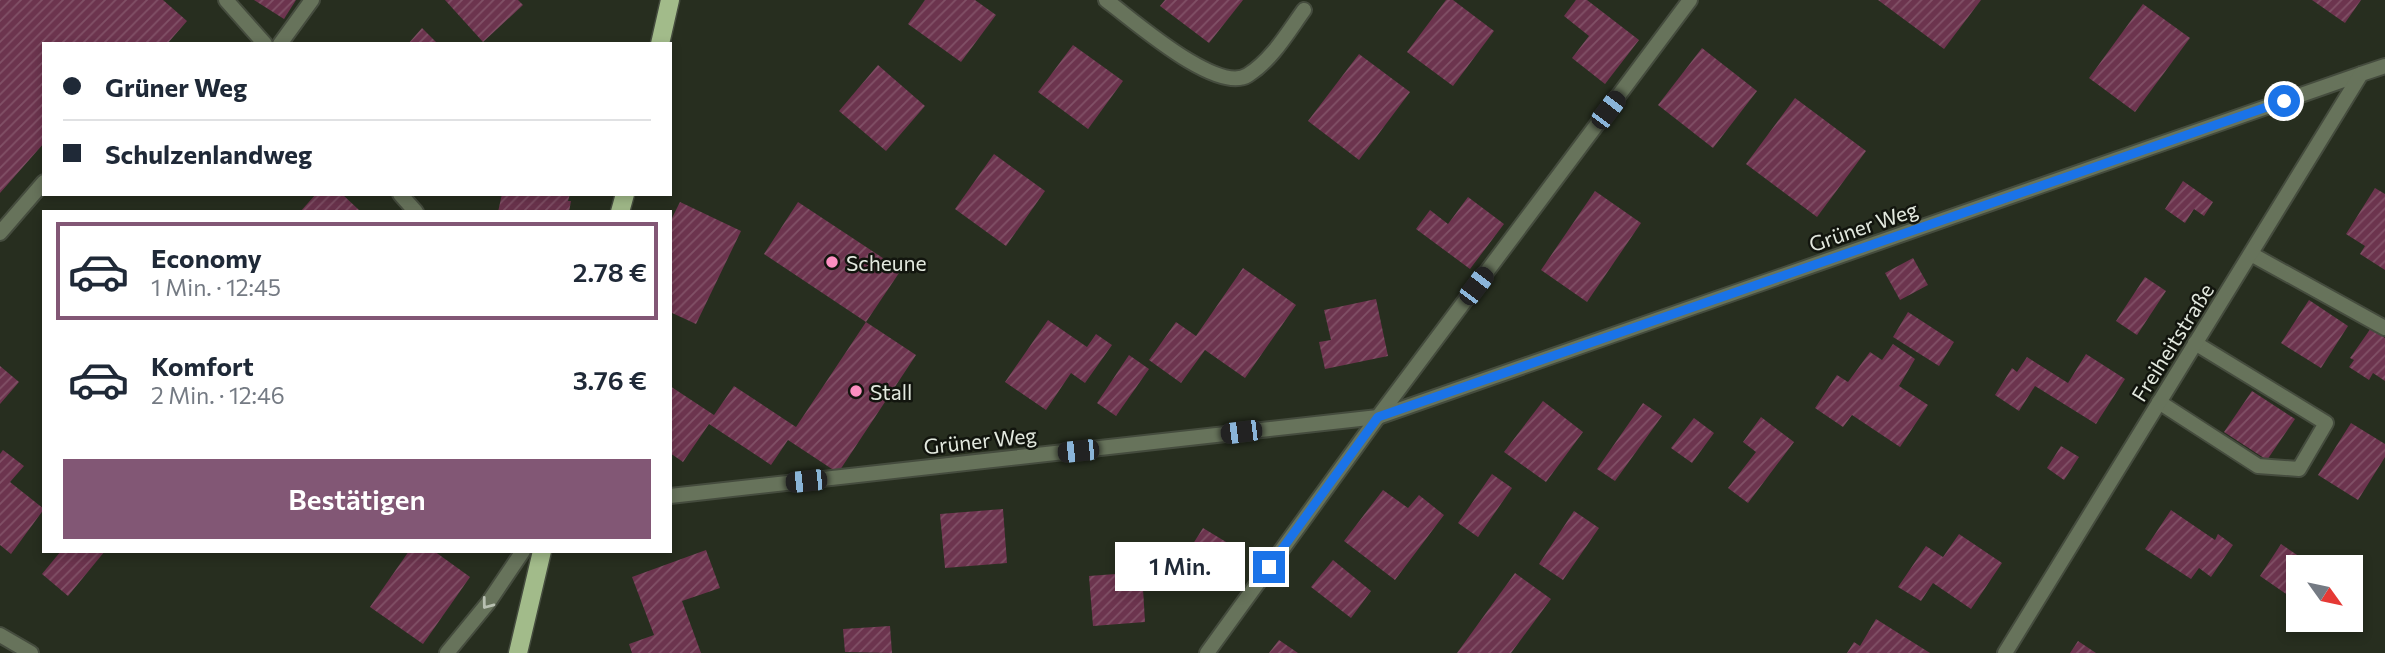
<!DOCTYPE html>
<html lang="de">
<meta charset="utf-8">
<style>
:root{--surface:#fff;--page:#f6f6f7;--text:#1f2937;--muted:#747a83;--line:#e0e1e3;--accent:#825775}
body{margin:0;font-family:Commissioner,sans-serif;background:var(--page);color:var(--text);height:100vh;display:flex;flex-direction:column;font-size:26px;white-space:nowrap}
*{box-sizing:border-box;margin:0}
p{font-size:23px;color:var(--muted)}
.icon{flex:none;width:38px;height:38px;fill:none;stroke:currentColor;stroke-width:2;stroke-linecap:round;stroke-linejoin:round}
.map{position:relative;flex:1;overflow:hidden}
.side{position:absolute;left:42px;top:210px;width:630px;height:343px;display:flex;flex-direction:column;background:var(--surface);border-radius:0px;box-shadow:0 4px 10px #0003}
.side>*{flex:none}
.guide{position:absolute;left:42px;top:42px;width:630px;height:154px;border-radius:0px;box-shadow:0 4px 10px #0003;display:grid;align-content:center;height:154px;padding:0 21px;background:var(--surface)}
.needle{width:46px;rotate:123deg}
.buttons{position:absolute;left:2286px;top:555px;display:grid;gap:14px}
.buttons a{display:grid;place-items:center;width:77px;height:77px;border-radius:0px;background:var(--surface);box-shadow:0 4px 10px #0003;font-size:35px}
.end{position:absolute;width:32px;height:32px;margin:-16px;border:9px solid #1a73e8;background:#fff;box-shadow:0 0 0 4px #fff}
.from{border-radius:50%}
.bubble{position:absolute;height:49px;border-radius:0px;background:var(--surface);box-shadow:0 4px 10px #0003;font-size:23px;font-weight:600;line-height:49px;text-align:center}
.car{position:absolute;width:21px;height:42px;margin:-21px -10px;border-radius:9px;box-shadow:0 0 5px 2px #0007;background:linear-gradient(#222 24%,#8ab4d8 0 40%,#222 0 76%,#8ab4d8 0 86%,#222 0)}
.guide b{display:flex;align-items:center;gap:24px;height:66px;font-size:26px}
.guide b+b{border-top:2px solid var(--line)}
.guide i{width:18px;height:18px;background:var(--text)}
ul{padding:12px 0 0;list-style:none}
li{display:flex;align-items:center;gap:21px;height:98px;margin:0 14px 10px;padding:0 7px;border:4px solid transparent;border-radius:0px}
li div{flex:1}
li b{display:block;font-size:26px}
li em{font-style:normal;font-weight:600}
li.current{border-color:var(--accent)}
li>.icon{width:63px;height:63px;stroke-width:1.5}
.primary-button{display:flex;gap:14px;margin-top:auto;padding:14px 21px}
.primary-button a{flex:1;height:80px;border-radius:0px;background:var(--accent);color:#fff;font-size:28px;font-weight:600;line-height:80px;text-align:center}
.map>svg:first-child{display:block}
.building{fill:url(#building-hatch)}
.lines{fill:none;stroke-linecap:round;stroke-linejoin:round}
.service-casing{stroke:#454c3e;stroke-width:18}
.minor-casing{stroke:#454c3e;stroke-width:18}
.primary-casing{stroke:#454c3e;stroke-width:21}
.service{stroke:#67735b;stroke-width:14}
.minor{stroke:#67735b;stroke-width:14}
.primary{stroke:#a2bb8a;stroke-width:18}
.oneway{stroke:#b8c0b1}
.route{stroke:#1a73e8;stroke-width:9}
.poi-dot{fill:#fc8fc1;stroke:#12150e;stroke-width:2.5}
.labels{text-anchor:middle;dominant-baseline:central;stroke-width:5;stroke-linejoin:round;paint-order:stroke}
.street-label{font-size:21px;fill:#e3e9df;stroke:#12150e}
.poi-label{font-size:21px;fill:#e3e9df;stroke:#12150e;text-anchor:start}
</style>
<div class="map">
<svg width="2385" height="653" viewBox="0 0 2385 653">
<defs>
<pattern id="building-hatch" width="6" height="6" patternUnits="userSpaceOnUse" patternTransform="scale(1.75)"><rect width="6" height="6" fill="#6c344e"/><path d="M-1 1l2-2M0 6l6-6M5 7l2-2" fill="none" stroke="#815167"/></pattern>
</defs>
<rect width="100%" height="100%" fill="#272e1f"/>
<g class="building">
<polygon points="0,0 163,0 187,21 167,44 44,44 44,143 0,193"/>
<polygon points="254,0 296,0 284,19"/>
<polygon points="445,0 518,0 523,5 483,42"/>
<polygon points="925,0 975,0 996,15 961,62 908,24"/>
<polygon points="1165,0 1243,0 1209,43 1160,6"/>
<polygon points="1446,0 1453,0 1494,31 1453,86 1407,52"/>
<polygon points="1576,0 1587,0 1639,40 1605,84 1572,58 1589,36 1564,16"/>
<polygon points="1878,0 1981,0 1944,49"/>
<polygon points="2312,0 2361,0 2345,23"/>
<polygon points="2143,4 2190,38 2135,112 2089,78"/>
<polygon points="422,28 438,44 408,44"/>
<polygon points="1073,45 1123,81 1088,129 1038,92"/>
<polygon points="1702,48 1757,91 1713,148 1658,105"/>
<polygon points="1359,54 1410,92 1359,160 1308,121"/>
<polygon points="878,65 925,106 886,151 839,111"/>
<polygon points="1795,98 1866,151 1817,217 1746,164"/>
<polygon points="994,154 1045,191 1006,246 955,209"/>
<polygon points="2183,181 2213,202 2204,216 2194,209 2185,223 2165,209"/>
<polygon points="2375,188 2385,194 2385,270 2360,254 2365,246 2346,234"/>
<polygon points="1595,191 1641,223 1587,302 1541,270"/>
<polygon points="316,194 342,194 359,210 300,212"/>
<polygon points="502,194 570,194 568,201 571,201 569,212 498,212"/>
<polygon points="1468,197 1504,224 1470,269 1416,229 1430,210 1448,224"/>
<polygon points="680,202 741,231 696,324 670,312 670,222"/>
<polygon points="798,202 901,270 866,322 764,254"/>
<polygon points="1913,258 1928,285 1900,300 1885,273"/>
<polygon points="1243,268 1296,305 1245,378 1205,350 1181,383 1149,360 1176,322 1196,336"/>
<polygon points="2145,277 2166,291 2137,335 2116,321"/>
<polygon points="1376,299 1388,356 1325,369 1319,342 1331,340 1324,310"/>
<polygon points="2309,300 2348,326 2321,368 2281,343"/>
<polygon points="1908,312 1954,342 1939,366 1893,337"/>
<polygon points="1048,320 1087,347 1096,334 1112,345 1085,383 1071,373 1046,410 1005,382"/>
<polygon points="866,322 916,355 838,473 788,440 771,465 709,424 683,462 670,453 670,386 714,415 734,386 796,427"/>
<polygon points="2371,328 2385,338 2385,381 2373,373 2369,380 2349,367 2354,360 2350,358"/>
<polygon points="1893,344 1915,359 1899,386 1928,405 1900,447 1852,415 1843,427 1815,408 1837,375 1848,382 1870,352 1882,360"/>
<polygon points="2086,354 2125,379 2096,424 2035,386 2019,411 1995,395 2012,368 2017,372 2027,357 2068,383"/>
<polygon points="1129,355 1149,369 1116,416 1097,403"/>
<polygon points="0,366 19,382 0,404"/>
<polygon points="2252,391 2295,419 2267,460 2224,432"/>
<polygon points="1543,401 1583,432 1546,482 1504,452"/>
<polygon points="1643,403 1662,416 1615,481 1597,469"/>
<polygon points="1761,417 1794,442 1748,503 1728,488 1756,452 1743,442"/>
<polygon points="1694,418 1714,433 1692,463 1671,448"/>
<polygon points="2351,423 2385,444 2385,457 2358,500 2318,475"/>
<polygon points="2061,446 2079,457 2064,480 2047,468"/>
<polygon points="3,450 24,466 10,482 44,509 11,554 0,545 0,454"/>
<polygon points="1492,474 1512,488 1478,537 1458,523"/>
<polygon points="1383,490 1408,508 1419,495 1444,515 1395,580 1344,541"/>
<polygon points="1003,509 1007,563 945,568 940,514"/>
<polygon points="2171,510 2215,540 2218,534 2233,545 2211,577 2199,568 2191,579 2145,549"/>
<polygon points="1574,511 1599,528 1563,580 1539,564"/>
<polygon points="1203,528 1236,548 1214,583 1181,563"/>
<polygon points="1959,534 2002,563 1971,609 1933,583 1921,601 1898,587 1926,546 1943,557"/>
<polygon points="2281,544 2315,567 2298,567 2295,600 2260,576"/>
<polygon points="706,550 720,588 682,601 701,653 632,653 629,644 654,635 632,577"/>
<polygon points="61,551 105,551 68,596 42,574"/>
<polygon points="409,551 434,551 470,577 423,644 370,607"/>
<polygon points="1333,560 1371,591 1351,618 1311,587"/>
<polygon points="1142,572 1145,622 1093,626 1089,576"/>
<polygon points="1515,573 1551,599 1511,653 1457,653"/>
<polygon points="1876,619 1930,653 1847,653 1854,642 1860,646"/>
<polygon points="890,626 892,653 845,652 843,629"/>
<polygon points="1279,640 1298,653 1269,653"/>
<polygon points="2078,641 2096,653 2070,653"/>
</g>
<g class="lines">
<defs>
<g id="service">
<polyline points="280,44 312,0"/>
<polyline points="0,233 44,182"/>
<polyline points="2251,254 2385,328"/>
<polyline points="2159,402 2258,466 2299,469 2326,423 2195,343"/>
<polyline points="1378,417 1690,0"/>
</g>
<g id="minor">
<polyline points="226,0 265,44"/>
<path d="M1106 0C1132 19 1217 95 1248 75 1272 60 1288 32 1304 10"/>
<polyline points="400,194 416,212"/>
<polyline points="670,496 1378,417 2361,74"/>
<polyline points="0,635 31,653"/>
<polyline points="447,653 488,603 523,551"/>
<polyline points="1207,653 1378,417"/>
<polyline points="2005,653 2361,74 2385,66"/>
</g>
<g id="primary">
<polyline points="660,44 670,0"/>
<polyline points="620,212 625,194"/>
<polyline points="518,653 542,551"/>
</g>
</defs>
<use href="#service" class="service-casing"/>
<use href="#minor" class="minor-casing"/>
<use href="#primary" class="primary-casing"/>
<use href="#service" class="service"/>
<use href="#minor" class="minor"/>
<use href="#primary" class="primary"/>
</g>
<defs><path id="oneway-chevron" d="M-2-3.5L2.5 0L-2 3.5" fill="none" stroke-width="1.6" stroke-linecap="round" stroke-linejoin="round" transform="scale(1.75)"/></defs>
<use class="oneway" href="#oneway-chevron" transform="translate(487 604) rotate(127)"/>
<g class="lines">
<polyline class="route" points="1269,567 1378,417 2284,101"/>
</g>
<g class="poi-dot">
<circle cx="832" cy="262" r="7"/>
<circle cx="856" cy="391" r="7"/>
</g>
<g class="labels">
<g class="street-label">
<text transform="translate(1863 226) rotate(-19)">Grüner Weg</text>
<text transform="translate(2172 342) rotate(-58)">Freiheitstraße</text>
<text transform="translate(980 440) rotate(-6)">Grüner Weg</text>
</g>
<g class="poi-label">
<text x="846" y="262">Scheune</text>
<text x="870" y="391">Stall</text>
</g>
</g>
</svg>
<div class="buttons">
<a><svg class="needle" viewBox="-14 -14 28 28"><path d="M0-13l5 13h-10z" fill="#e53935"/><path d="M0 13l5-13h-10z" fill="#747a83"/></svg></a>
</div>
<i class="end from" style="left:2284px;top:101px"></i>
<i class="end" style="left:1269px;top:567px"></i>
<div class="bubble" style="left:1115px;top:542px;width:130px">1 Min.</div>
<i class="car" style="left:1608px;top:110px;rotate:37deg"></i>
<i class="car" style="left:1476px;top:286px;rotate:37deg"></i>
<i class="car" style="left:1241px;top:432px;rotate:263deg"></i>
<i class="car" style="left:1078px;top:451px;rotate:264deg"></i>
<i class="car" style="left:806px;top:481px;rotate:264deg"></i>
<div class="guide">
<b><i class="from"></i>Grüner Weg</b>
<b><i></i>Schulzenlandweg</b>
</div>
<section class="side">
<ul>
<li class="current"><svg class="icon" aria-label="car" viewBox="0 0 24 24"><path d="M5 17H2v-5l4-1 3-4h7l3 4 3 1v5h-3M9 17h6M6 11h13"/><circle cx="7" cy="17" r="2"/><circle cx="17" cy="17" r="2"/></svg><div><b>Economy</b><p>1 Min. · 12:45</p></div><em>2.78 €</em></li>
<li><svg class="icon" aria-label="car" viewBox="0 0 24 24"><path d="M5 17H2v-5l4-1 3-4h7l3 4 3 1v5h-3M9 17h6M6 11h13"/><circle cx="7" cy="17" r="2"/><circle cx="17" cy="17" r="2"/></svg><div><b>Komfort</b><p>2 Min. · 12:46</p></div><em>3.76 €</em></li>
</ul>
<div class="primary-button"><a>Bestätigen</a></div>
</section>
</div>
